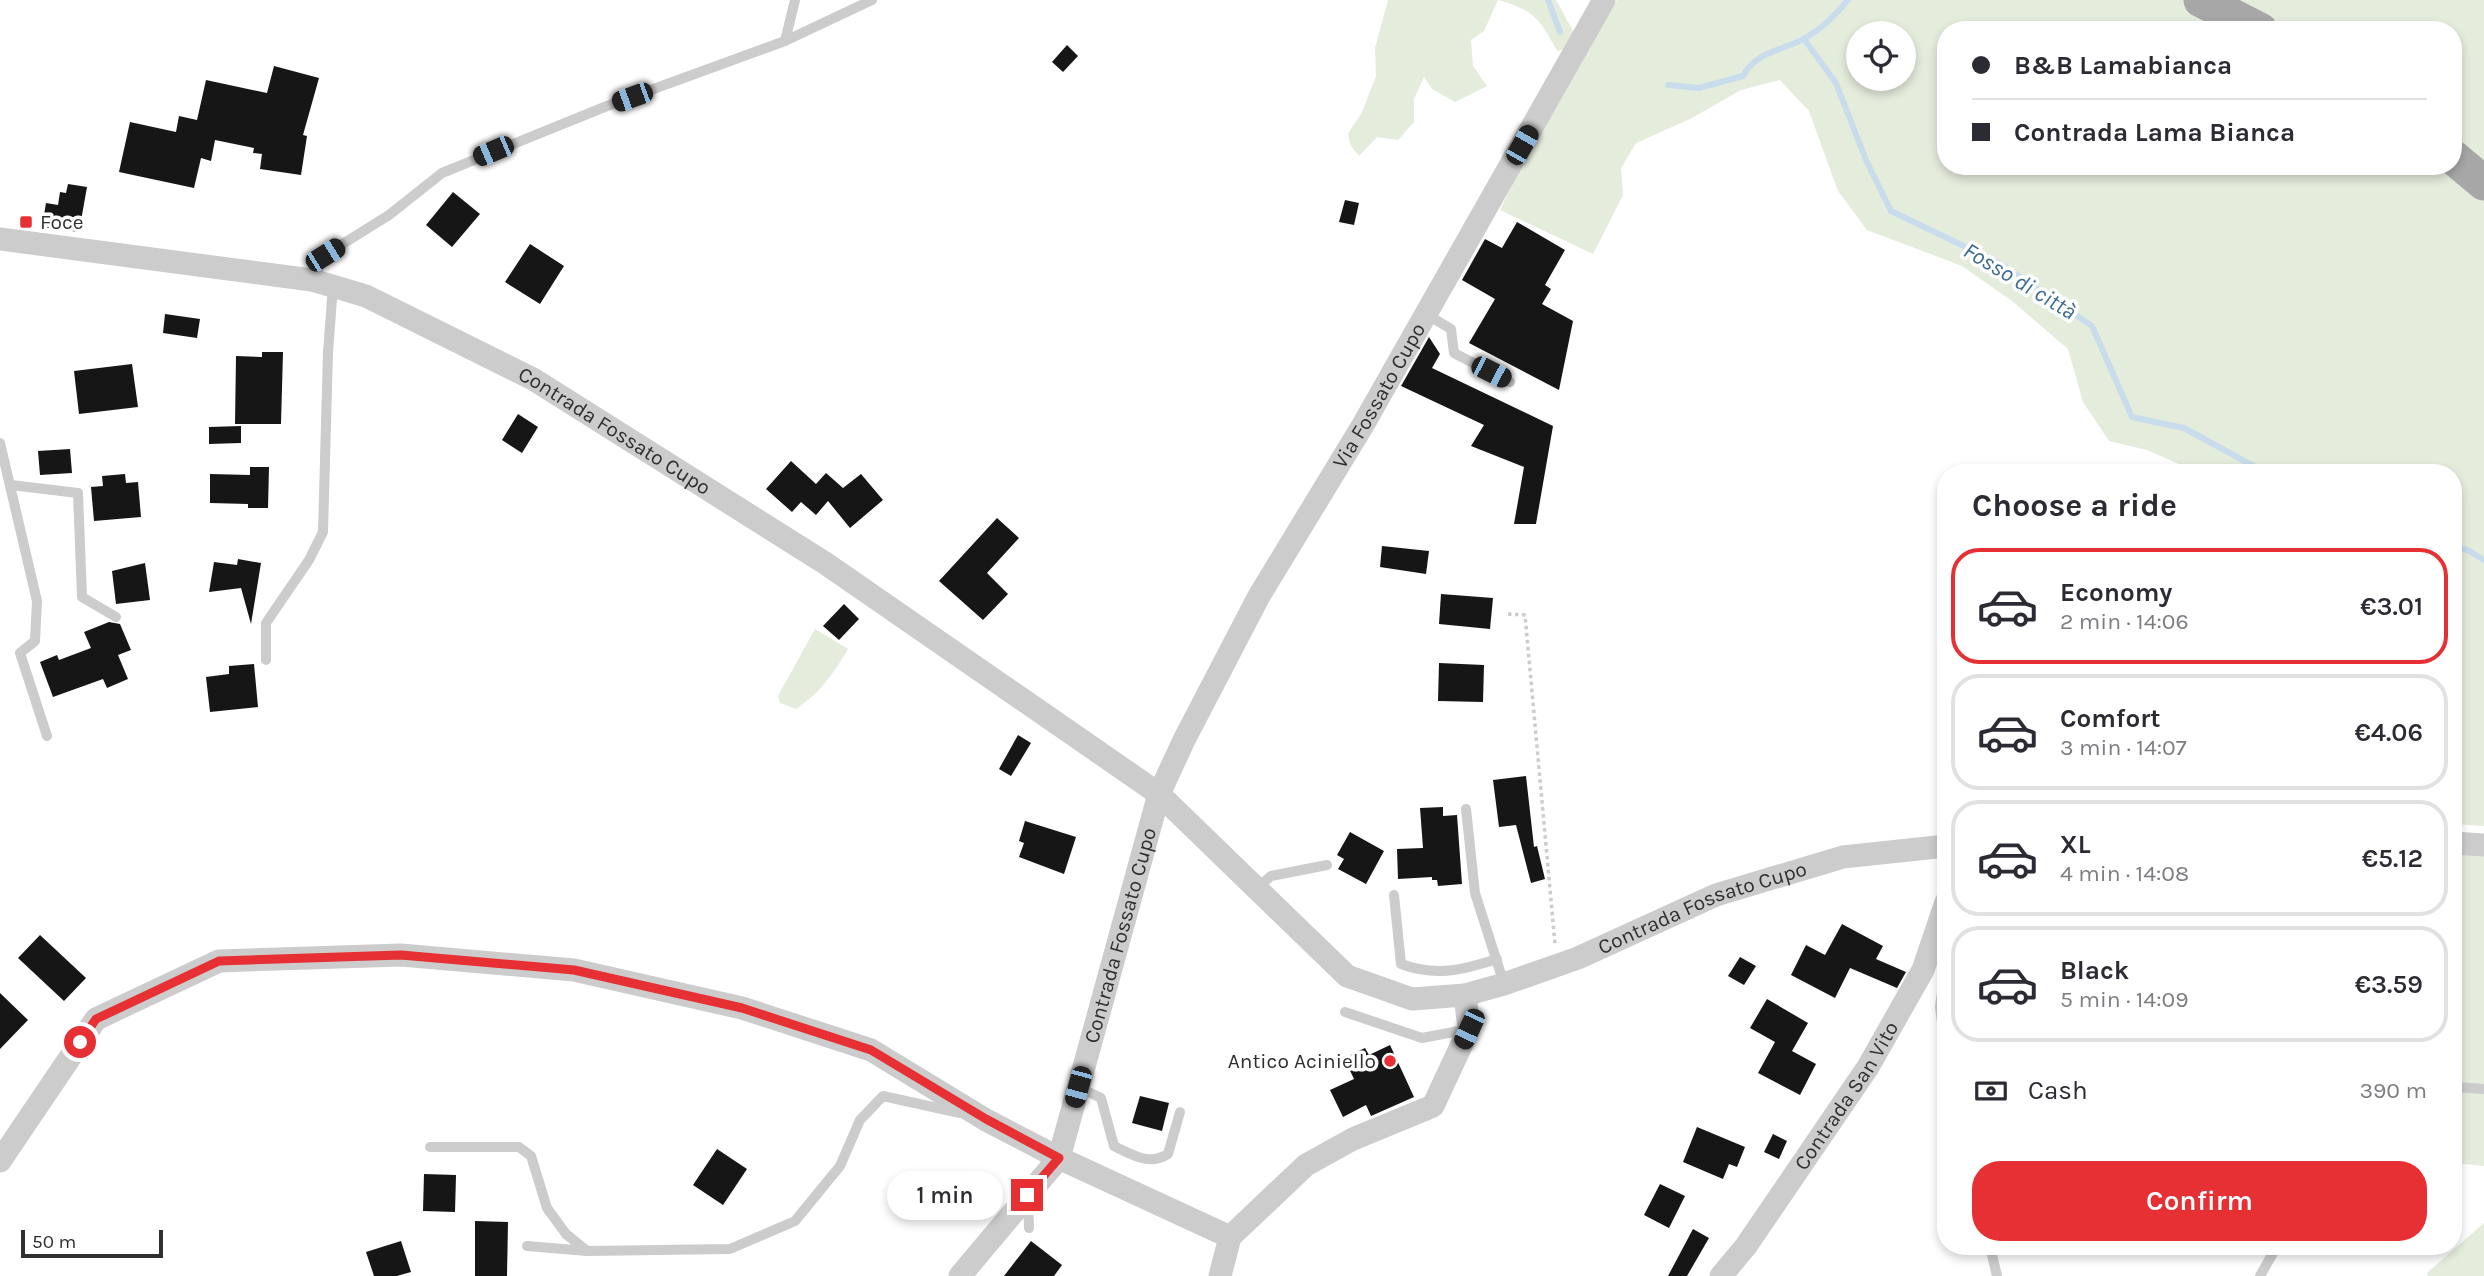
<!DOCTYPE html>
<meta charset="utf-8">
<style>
:root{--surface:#fff;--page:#f7f7f7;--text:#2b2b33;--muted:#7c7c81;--line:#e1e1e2;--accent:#e63033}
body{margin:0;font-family:Karla,sans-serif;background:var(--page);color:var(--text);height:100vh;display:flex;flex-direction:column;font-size:26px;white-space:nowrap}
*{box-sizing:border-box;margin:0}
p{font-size:23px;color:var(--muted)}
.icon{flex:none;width:38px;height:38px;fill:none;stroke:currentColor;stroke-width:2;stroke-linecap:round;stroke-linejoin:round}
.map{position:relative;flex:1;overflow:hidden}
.drawer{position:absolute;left:1937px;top:464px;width:525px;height:791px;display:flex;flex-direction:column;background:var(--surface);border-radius:28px;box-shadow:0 4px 10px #0003}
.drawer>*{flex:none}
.top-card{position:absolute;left:1937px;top:21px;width:525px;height:154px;border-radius:28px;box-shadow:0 4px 10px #0003;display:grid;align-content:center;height:154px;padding:0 35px;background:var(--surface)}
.tools{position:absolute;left:1846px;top:21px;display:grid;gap:14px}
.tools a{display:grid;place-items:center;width:70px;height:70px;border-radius:50%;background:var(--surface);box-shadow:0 4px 10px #0003;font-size:35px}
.scale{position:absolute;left:21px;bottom:18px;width:142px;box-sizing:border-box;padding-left:7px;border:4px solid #2f2f2f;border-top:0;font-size:19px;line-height:24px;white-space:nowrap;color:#2f2f2f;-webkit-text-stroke:5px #fff;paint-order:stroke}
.end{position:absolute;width:32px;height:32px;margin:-16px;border:9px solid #e63033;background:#fff;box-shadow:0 0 0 4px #fff}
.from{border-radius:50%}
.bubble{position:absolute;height:49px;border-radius:24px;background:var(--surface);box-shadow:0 4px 10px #0003;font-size:23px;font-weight:600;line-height:49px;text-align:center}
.car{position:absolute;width:21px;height:42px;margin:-21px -10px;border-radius:9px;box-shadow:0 0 5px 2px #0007;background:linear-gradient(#222 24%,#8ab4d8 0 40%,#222 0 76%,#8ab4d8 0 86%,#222 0)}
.top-card b{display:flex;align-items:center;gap:24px;height:66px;font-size:26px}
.top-card b+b{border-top:2px solid var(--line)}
.top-card i{width:18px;height:18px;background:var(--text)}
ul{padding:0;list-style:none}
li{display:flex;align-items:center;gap:21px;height:116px;margin:0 14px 10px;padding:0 21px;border:4px solid var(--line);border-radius:28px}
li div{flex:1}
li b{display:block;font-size:26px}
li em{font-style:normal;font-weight:600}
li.on{border-color:var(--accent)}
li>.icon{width:63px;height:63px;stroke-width:1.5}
h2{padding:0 35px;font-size:32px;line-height:84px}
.pay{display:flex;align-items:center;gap:18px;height:77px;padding:0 35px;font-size:26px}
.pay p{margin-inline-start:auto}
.button{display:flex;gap:14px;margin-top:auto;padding:14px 35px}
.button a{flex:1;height:80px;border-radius:28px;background:var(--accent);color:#fff;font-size:28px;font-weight:600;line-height:80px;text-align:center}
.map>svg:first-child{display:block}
.green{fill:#e4ecdc;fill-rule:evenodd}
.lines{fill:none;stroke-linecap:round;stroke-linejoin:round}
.stream{stroke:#c8dcec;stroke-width:6}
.building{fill:#161616}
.path{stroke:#ccc;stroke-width:3.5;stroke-dasharray:3.5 3.5;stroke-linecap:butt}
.lane{stroke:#ccc;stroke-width:10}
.street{stroke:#ccc;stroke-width:23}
.primary{stroke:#a7a7a7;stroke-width:35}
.route{stroke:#e63033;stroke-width:9}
.poi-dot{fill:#e63033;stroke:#fff;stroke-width:2.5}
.labels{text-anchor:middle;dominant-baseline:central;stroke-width:7;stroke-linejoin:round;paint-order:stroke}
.poi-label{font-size:21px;fill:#2f2f2f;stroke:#fff;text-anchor:start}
.street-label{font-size:21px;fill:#2f2f2f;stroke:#fff}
.water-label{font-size:23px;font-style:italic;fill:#3c6b91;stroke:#fff}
</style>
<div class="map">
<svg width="2484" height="1276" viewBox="0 0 2484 1276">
<rect width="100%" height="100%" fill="#fff"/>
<g class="green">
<path d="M1388 0H1556L1573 31 1568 49 1557 51C1540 19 1534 10 1498 0L1484 31 1471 40 1473 66 1487 86 1455 102 1432 89 1424 77 1414 99V122L1398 140 1377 137 1359 156 1351 146 1348 134 1362 112 1376 76 1375 48Z"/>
<path d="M1617 0H2484V826L2454 824V472H2197L2147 450 2109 441 2083 402 2068 349 2012 301 1962 266 1867 230 1838 191 1809 111 1780 80 1741 90 1690 119 1636 143 1621 168 1623 195 1593 254 1500 210 1527 153ZM1946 30H2454V166H1946ZM1858 33H1904V79H1858Z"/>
<path d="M815 629 848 649C834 673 819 694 796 709L780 703 778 696Z"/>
<polygon points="2454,853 2484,856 2484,1166 2454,1163"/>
<polygon points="2484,1223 2484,1276 2428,1276 2427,1273"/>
</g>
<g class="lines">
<g class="stream">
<polyline points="1548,0 1560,32"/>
<polyline points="1804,39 1836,83 1866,160 1891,211 1999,263 2092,326 2132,417 2184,428 2259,469 2276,472"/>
<path d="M1668 85 1699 88 1743 76C1757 50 1784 51 1807 37 1824 27 1835 15 1848 0"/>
<polyline points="2454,547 2468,550 2484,560"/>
</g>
</g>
<g class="building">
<polygon points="1067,45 1078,56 1063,72 1052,62"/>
<polygon points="274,66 319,78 303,135 307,136 301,175 260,169 262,154 253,153 254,148 215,140 211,161 201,158 194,188 119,172 130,122 176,132 179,116 197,120 206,80 267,93"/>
<polygon points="68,184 87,187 79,232 42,227 46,203 58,205 60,192 66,193"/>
<polygon points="453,192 480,214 452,247 426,225"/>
<polygon points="1345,200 1359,203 1354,225 1339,222"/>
<polygon points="1517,222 1565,250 1545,285 1551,289 1542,304 1573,321 1559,390 1469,343 1495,299 1462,280 1485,239 1502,248"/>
<polygon points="530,244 564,266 540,304 505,282"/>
<polygon points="165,314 200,319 197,338 163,333"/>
<polygon points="1429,337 1440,354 1432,368 1553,426 1536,524 1514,524 1524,467 1471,446 1484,425 1401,386"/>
<polygon points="262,352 283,352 281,424 235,424 236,356 262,357"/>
<polygon points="132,364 138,407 79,414 74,371"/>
<polygon points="518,414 538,427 522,453 502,440"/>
<polygon points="241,426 241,443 209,444 209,427"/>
<polygon points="70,449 72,473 40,475 38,451"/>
<polygon points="791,461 816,484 826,473 843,488 861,474 883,500 850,528 828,501 816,515 801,502 792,512 766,489"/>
<polygon points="250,467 269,467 268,508 248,508 248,504 210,503 210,474 250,475"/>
<polygon points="125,474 126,483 138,482 141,517 94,521 91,487 103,486 102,476"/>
<polygon points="997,518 1019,538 987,573 1008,594 983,620 939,581"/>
<polygon points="1382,546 1429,551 1426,574 1380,567"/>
<polygon points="238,559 261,563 251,624 241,588 209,592 214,562 237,565"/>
<polygon points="145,563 150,600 116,604 112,571"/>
<polygon points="1441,594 1493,598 1490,629 1439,624"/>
<polygon points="844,604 859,619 839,640 823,626"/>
<polygon points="109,622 120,624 131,650 118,655 128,679 107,688 103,679 53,697 40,662 57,655 59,660 91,648 84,632"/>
<polygon points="1439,663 1484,665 1483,702 1438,701"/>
<polygon points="254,664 258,707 210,712 206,677 229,674 229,666"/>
<polygon points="1018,735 1031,743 1011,776 999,769"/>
<polygon points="1526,776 1534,847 1537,846 1545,879 1531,883 1516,825 1499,827 1493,780"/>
<polygon points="1443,807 1443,816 1457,815 1462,884 1438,886 1437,880 1432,880 1432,877 1398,879 1397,849 1423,848 1420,808"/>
<polygon points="1025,821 1076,837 1064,874 1019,857 1024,843 1019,841"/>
<polygon points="1350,832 1384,851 1366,884 1338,869 1344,859 1337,855"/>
<polygon points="1842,924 1883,946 1876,959 1906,972 1897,988 1850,968 1835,998 1791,975 1806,945 1825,955"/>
<polygon points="40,935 86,978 64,1001 18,958"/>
<polygon points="1740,957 1756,966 1744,985 1728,976"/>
<polygon points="0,993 28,1020 0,1049"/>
<polygon points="1767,999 1808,1023 1792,1051 1816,1064 1800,1095 1758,1073 1775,1042 1750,1028"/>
<polygon points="1390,1045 1414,1097 1371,1116 1366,1105 1343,1117 1330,1090 1354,1079 1344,1058 1365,1048 1369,1055"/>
<polygon points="1140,1096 1169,1103 1162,1131 1132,1123"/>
<polygon points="1697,1127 1745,1147 1737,1167 1729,1164 1723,1179 1683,1162"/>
<polygon points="1773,1134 1787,1141 1779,1159 1764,1152"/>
<polygon points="717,1149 747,1169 723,1205 693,1185"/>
<polygon points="424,1174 456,1175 455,1212 423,1211"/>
<polygon points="1660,1184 1685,1196 1669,1228 1644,1215"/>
<polygon points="475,1221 508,1222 507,1276 475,1276"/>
<polygon points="1693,1229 1709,1238 1687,1276 1668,1276"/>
<polygon points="401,1241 411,1272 397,1276 374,1276 366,1252"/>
<polygon points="1031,1241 1062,1265 1054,1276 1004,1276"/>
</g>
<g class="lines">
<polyline class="path" points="1508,614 1525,615 1555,944"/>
<g class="lane">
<polyline points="785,41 872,0"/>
<polyline points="312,280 325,255 389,215 442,173 607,106 785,41 795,0"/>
<polyline points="1426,314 1451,329 1454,353 1510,382"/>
<polyline points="0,443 37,601 35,641 20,653 47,736"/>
<polyline points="11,485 78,493 82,597 116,617"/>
<polyline points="266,660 266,623 309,560 323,532 328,352 333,286"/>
<polyline points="1466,809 1475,893 1504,984"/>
<polyline points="1256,889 1271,876 1327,865"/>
<path d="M1394 895 1401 964C1436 977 1463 970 1497 959"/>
<polyline points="1946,963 1940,1007 1946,1054"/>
<polyline points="1345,1012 1422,1038 1469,1029"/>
<path d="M1078 1087 1101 1098 1114 1146C1133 1155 1149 1166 1168 1154L1180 1112"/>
<polyline points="2454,1087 2484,1089"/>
<polyline points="430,1147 519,1147 531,1156 547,1208 566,1234 587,1251"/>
<polyline points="1028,1198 1029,1228"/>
<polyline points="527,1246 587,1251 730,1249 795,1221 840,1166 860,1120 883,1096 960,1113"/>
<polyline points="1990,1246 1997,1276"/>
<polyline points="2260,1276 2277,1246"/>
</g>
<g class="street">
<path id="s1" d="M0 239 312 280 366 296 533 379 825 563 1159 794 1347 976 1412 999 1465 995 1504 984 1578 958 1716 895 1843 857 1946 846"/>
<polyline points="2454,843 2484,845"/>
<polyline points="0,1161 96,1019 219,961 401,955 574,970 742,1008 871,1050 986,1120 1059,1158 1230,1237"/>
<path id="s2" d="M960 1276 1059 1158 1159 794 1184 740 1259 596 1363 425 1604 0"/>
<polyline points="1220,1276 1230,1237 1306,1165 1353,1139 1433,1106 1469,1029 1465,995"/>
<path id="s3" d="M1721 1276 1746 1246 1868 1067 1923 970 1946 902"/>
</g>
<g class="primary">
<polyline points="2201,0 2260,30"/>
<polyline points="2454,158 2484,183"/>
</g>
</g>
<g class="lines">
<polyline class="route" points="80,1042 96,1019 219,961 401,955 574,970 742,1008 871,1050 986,1119 1059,1158 1027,1195"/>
</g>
<g class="poi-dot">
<rect x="19" y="215" width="14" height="14" rx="3.5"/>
<circle cx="1390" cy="1061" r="7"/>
</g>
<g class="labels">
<g class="poi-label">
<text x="40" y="222">Foce</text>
<text x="1376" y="1061" text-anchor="end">Antico Aciniello</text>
</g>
<g class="street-label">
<text stroke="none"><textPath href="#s2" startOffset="987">Via Fossato Cupo</textPath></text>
<text stroke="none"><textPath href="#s1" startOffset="654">Contrada Fossato Cupo</textPath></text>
<text stroke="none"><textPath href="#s1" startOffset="1946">Contrada Fossato Cupo</textPath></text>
<text stroke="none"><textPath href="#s2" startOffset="385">Contrada Fossato Cupo</textPath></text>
<text stroke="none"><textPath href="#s3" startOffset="220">Contrada San Vito</textPath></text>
</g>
<g class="water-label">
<text transform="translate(2020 281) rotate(31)">Fosso di città</text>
</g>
</g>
</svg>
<div class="tools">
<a><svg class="icon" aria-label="locate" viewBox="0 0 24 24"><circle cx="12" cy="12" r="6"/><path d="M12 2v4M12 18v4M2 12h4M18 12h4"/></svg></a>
</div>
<div class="scale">50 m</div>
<i class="end from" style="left:80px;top:1042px"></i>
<i class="end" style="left:1027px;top:1195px"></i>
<div class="bubble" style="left:887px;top:1171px;width:116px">1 min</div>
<i class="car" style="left:632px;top:97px;rotate:250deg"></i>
<i class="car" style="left:1522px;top:145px;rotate:30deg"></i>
<i class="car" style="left:493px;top:151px;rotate:247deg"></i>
<i class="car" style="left:325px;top:255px;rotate:58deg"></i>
<i class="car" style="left:1491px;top:372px;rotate:117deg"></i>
<i class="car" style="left:1469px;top:1029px;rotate:205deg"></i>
<i class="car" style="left:1078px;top:1087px;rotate:195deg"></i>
<div class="top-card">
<b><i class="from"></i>B&amp;B Lamabianca</b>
<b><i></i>Contrada Lama Bianca</b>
</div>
<section class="drawer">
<h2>Choose a ride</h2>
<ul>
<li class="on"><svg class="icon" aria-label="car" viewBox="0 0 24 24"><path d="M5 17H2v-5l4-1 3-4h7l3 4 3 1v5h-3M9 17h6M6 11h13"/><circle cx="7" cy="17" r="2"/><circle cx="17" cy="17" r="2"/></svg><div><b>Economy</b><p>2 min · 14:06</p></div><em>€3.01</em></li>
<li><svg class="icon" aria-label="car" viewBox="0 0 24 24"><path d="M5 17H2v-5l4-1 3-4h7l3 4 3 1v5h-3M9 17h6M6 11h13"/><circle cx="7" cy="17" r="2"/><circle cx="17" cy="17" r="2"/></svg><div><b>Comfort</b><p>3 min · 14:07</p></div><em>€4.06</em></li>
<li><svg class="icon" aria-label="car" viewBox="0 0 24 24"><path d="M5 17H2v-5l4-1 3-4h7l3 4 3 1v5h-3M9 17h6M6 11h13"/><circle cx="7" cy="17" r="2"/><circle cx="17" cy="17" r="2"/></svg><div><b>XL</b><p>4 min · 14:08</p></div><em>€5.12</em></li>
<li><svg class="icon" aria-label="car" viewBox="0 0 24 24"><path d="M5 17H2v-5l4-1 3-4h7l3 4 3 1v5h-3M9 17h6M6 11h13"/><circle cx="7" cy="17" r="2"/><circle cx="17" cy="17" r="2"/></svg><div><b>Black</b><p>5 min · 14:09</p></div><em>€3.59</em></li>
</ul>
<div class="pay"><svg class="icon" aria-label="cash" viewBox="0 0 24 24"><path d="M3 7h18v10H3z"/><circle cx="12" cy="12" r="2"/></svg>Cash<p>390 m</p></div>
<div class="button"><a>Confirm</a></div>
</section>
</div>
